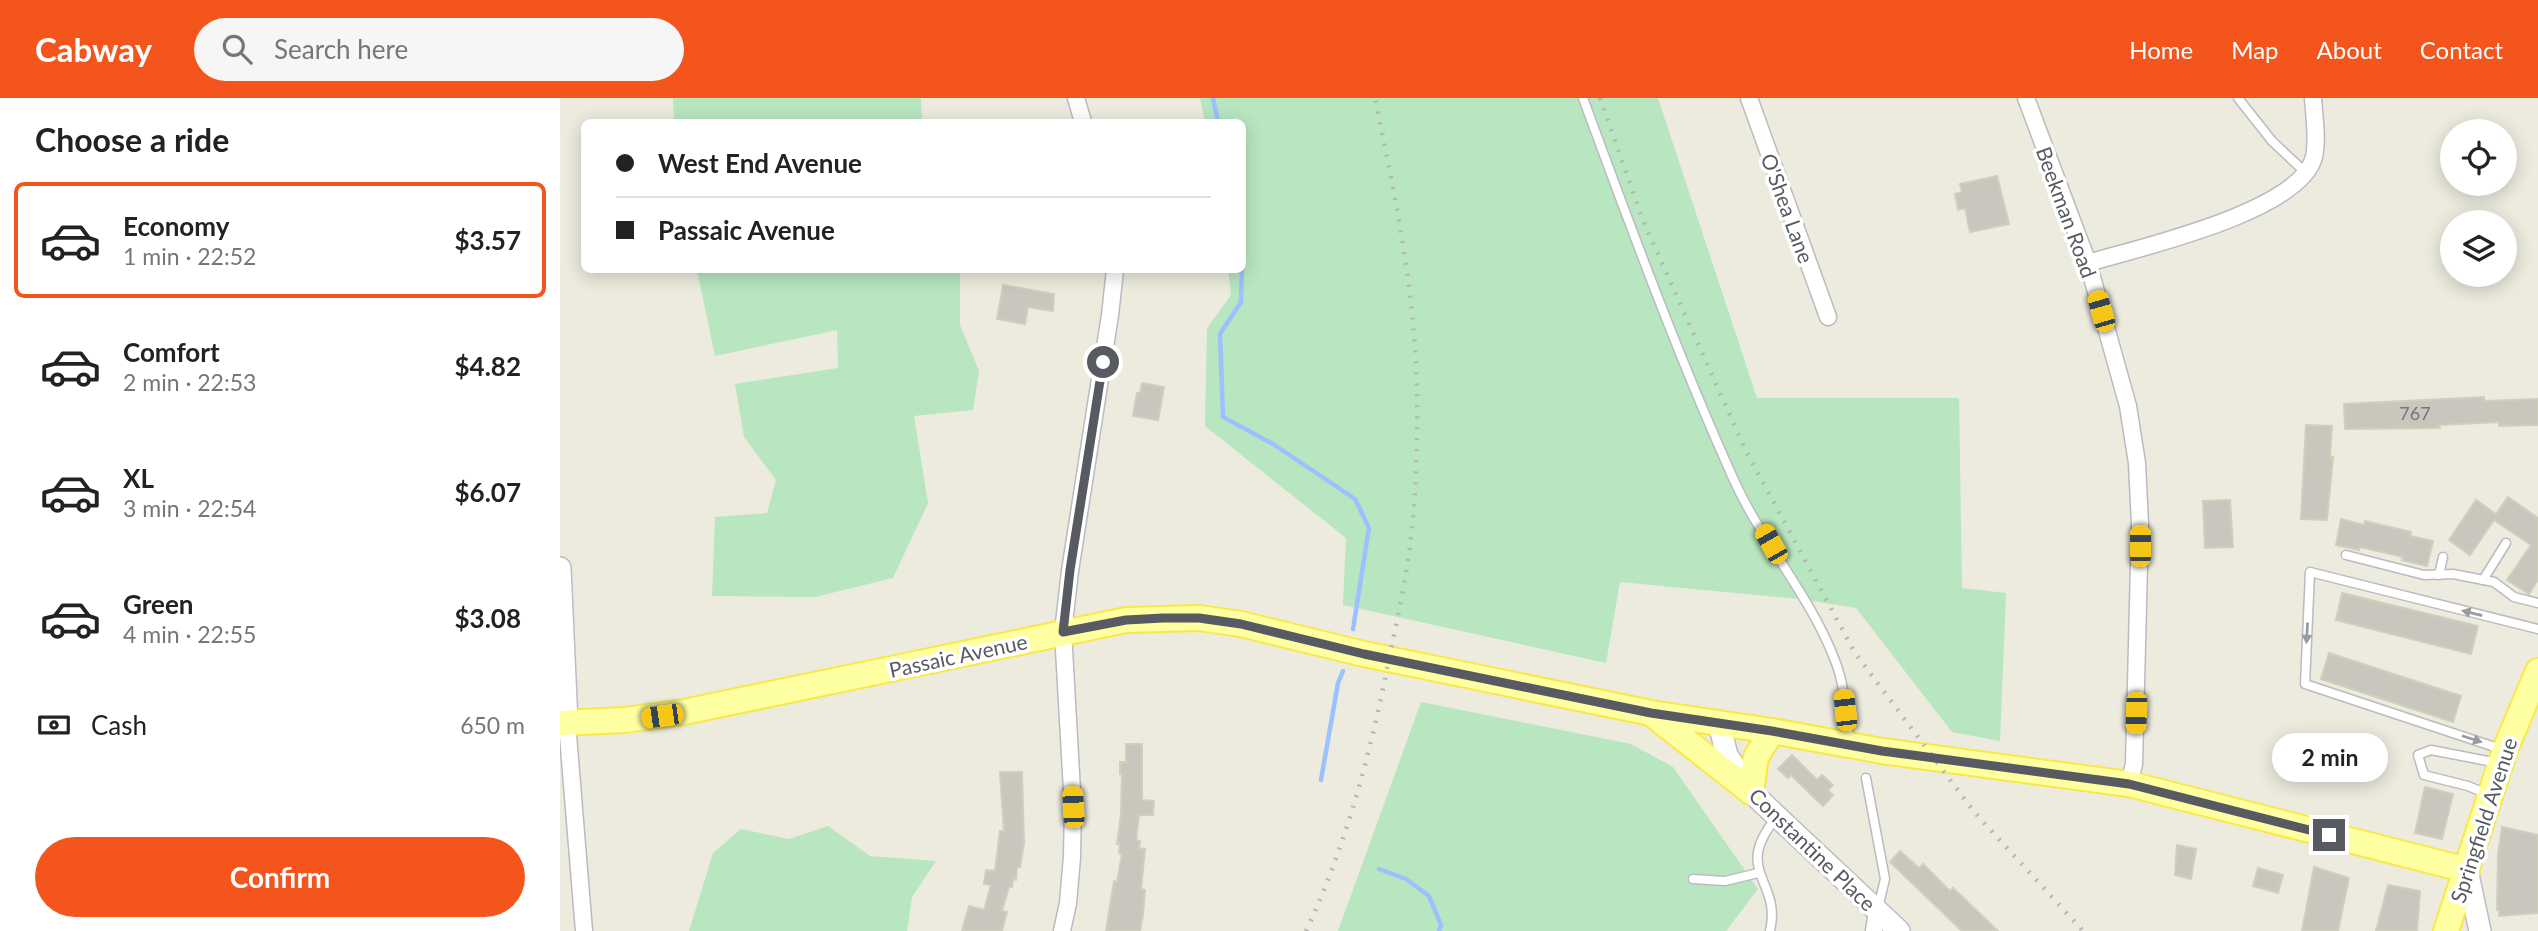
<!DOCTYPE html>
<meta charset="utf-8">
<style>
:root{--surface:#fff;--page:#f6f6f6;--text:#222;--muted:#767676;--line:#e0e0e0;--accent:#f3551d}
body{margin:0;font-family:Lato,sans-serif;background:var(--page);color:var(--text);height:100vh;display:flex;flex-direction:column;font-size:26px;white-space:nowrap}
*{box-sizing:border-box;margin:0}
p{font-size:23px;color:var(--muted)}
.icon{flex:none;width:38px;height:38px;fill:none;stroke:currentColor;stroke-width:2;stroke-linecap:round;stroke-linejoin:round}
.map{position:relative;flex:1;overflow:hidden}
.side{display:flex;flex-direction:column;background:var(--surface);width:560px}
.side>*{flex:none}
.banner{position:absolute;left:21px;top:21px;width:665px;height:154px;border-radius:10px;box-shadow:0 4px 18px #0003;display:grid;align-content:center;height:154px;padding:0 35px;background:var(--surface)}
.fabs{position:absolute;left:1880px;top:21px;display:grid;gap:14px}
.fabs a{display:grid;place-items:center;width:77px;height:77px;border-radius:50%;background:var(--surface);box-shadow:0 4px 18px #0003;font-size:35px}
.end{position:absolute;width:32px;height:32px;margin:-16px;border:9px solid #575a61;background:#fff;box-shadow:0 0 0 4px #fff}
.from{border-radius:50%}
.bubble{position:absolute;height:49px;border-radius:24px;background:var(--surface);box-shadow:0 4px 18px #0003;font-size:23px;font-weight:700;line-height:49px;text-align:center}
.car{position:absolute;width:21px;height:42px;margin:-21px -10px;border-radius:9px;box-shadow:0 0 5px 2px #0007;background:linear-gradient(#f5c518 24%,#345 0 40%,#f5c518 0 76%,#345 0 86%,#f5c518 0)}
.banner b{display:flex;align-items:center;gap:24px;height:66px;font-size:26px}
.banner b+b{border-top:2px solid var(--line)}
.banner i{width:18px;height:18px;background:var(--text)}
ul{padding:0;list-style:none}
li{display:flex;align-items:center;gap:21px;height:116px;margin:0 14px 10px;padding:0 21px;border:4px solid transparent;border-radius:10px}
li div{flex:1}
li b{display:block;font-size:26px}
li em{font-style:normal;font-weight:700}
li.active{border-color:var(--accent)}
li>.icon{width:63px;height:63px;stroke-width:1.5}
h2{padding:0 35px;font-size:32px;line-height:84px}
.pay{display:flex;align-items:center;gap:18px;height:77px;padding:0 35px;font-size:26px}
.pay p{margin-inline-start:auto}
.cta{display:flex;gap:14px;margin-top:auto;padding:14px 35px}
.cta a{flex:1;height:80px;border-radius:42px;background:var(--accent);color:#fff;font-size:28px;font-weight:700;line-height:80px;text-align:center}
header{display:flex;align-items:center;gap:42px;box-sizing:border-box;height:98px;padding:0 35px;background:var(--accent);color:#fff}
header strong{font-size:33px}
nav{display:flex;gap:38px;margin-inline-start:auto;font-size:24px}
.search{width:490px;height:63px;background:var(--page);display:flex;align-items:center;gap:18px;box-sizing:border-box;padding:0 24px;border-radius:38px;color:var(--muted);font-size:26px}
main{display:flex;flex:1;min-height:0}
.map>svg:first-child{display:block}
.green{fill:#b8e6c0}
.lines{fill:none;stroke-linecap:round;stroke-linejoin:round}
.stream{stroke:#9bc1ff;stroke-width:4.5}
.building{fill:#c9c7bd;stroke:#d1cebc;stroke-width:2}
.lane-casing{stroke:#b9bbc1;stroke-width:11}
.street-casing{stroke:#b9bbc1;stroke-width:19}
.secondary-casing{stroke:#bbbdc6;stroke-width:24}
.primary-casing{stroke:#f9e849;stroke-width:28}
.lane{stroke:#fff;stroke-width:8}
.street{stroke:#fff;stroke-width:16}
.secondary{stroke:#fff;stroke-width:21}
.primary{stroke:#fdffa0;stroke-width:24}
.rail{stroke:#b4b5b5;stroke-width:4.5;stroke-dasharray:2 9;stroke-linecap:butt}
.oneway{fill:#9a9ca0}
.route{stroke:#575a61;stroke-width:9}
.labels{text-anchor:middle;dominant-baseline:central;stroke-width:7;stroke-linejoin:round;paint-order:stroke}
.number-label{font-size:18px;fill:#747578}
.street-label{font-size:21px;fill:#575a61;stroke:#fff}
</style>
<header>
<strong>Cabway</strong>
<div class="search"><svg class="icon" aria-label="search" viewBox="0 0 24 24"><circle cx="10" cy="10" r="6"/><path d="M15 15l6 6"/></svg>Search here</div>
<nav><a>Home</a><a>Map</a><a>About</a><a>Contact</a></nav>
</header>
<main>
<section class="side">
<h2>Choose a ride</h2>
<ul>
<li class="active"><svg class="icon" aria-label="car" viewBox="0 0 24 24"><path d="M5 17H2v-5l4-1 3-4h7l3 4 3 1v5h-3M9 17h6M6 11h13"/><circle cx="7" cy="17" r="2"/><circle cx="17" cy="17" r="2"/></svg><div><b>Economy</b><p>1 min · 22:52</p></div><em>$3.57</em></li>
<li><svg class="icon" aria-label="car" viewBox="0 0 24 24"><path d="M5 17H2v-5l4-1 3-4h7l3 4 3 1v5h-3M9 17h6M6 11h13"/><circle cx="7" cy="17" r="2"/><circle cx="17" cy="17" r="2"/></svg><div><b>Comfort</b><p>2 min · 22:53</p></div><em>$4.82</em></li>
<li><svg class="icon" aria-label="car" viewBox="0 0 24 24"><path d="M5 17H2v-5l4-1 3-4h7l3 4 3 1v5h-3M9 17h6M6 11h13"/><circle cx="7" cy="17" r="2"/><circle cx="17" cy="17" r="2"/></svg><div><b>XL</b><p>3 min · 22:54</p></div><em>$6.07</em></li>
<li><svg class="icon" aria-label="car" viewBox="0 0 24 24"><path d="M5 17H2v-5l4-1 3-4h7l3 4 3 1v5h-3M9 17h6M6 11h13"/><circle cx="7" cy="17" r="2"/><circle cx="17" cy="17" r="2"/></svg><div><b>Green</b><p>4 min · 22:55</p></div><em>$3.08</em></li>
</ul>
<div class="pay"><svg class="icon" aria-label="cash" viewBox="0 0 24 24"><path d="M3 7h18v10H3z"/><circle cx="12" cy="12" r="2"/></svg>Cash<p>650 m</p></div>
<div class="cta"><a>Confirm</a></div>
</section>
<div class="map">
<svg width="1978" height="833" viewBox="0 0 1978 833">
<rect width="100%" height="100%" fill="#ecebde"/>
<g class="green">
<polygon points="113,0 361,0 362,24 114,24"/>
<polygon points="640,0 1098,0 1197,300 1399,300 1402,490 1446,495 1440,643 1392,634 1296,510 1239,501 1060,484 1046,565 783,507 786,440 645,328 647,230 671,197 668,172 682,172 682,24 645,24"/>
<polygon points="137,172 400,173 400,227 419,273 413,312 354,318 368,405 333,480 255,499 152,498 155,419 207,415 216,382 184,339 175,286 278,270 277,232 155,258"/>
<polygon points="861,604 1071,646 1113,669 1198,791 1166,833 778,833"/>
<polygon points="268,728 310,758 376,763 352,799 347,833 129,833 153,755 181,731 229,741"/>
</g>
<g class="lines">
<g class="stream">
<polyline points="653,0 658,24"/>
<polyline points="682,167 681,204 660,236 663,319 713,346 795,401 809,430 793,531"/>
<polyline points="761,682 778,585 783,573"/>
<polyline points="819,771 846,781 869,798 881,827 879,833"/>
</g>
</g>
<g class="building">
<polygon points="1437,78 1449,126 1410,134 1405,110 1398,112 1395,96 1402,94 1400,86"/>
<polygon points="443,187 494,196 493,213 468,209 465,226 437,221"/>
<polygon points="582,285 604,289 598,322 573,318 577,295 580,295"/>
<polygon points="1924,299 1924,303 1978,301 1978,327 1939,328 1939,324 1879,327 1880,330 1785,331 1784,306"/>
<polygon points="1746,327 1772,328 1770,359 1773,359 1767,422 1741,421"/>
<polygon points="1948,399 1978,420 1978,482 1969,496 1947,482 1971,447 1934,422 1910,457 1889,442 1916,402 1936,416"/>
<polygon points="1670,402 1673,449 1645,450 1643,403"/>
<polygon points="1781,421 1804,427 1805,423 1851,434 1850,438 1873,443 1867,468 1842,462 1843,459 1800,449 1799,452 1776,447"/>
<polygon points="1782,495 1918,528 1911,556 1776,522"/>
<polygon points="1769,555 1901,598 1893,624 1761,581"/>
<polygon points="566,646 582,646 582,702 594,703 593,717 579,717 576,742 580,743 579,750 585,751 581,791 585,792 583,817 580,833 546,833 554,783 557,784 562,756 559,755 560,746 557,746 561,716 562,676 560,676 560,664 566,664"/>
<polygon points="1232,657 1257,682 1262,677 1273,687 1268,692 1273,697 1263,708 1231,677 1228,680 1218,671"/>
<polygon points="440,674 462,674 464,745 460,769 457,769 456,782 453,781 452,789 449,789 442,813 447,814 442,833 402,833 409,808 424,812 431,787 424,786 426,772 435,773 440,733 444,733"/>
<polygon points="1865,689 1893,696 1882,741 1855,735"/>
<polygon points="1942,729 1978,737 1978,815 1939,818 1939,812 1937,812 1938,757"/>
<polygon points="1617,747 1636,751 1631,781 1615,777"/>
<polygon points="1340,753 1359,770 1363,766 1390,793 1393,790 1438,833 1402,833 1330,764"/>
<polygon points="1754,769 1789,780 1778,833 1742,833"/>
<polygon points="1698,770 1723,777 1718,795 1693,788"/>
<polygon points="1828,787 1860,793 1857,833 1816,833"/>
</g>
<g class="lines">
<defs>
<g id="lane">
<path d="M1023 0C1070 127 1117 256 1173 380 1201 443 1249 496 1274 560 1285 586 1286 615 1289 643"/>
<polyline points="1678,0 1712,43 1746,75"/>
<polyline points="1786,457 1864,477 1893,476 1934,484 1954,499 1978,505"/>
<polyline points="1879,477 1883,459"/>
<polyline points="1923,482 1946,445"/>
<polyline points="1944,652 1745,586 1750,474 1978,531"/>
<polyline points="1306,680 1325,781 1318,810"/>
<polyline points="1927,696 1908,688 1864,677 1858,657 1871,652 1938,665"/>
<polyline points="1133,781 1165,783 1198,775"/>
<path d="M1210 833C1222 782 1172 774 1216 720"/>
</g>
<g id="street">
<polyline points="516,0 523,24"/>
<polyline points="1189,0 1268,219"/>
<polyline points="1466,0 1528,165 1568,308 1577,365 1580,426 1574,666 1569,686"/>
<path d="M1528 165C1578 150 1740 114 1754 59 1758 41 1754 18 1753 0"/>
<polyline points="7,625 24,833"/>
<polyline points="502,833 508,805 512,759 513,710 503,534 510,473 550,217 555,172"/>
<polyline points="1314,833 1317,813"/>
</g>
<g id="secondary">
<polyline points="0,470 7,625"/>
<polyline points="1159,626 1167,657 1191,694 1339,833"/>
<polyline points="1907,772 1920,833"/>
</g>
<g id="primary">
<polyline points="1092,616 1191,694"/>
<polyline points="0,625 65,622 124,614 566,522 639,520 681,526 804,556 1091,615 1212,633 1322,653 1569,686 1907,772"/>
<polyline points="1191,694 1196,659 1212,633"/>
<polyline points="1886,833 1945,652 1978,573"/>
</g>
</defs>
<use href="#lane" class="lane-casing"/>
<use href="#street" class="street-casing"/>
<use href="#secondary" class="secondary-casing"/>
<use href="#primary" class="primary-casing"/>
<use href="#lane" class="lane"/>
<use href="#street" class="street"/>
<use href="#secondary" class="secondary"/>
<use href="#primary" class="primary"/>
<g class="rail">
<polyline points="1040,0 1084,125 1186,353 1295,555 1415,715 1523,833"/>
<path d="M746 833C786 748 810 657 828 566 835 531 843 497 848 462 856 407 858 348 857 293 855 194 835 97 815 0"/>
</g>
</g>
<defs><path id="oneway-solid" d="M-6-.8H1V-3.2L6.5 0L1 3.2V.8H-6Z" transform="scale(1.75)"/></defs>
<g class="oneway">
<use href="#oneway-solid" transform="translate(1912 515) rotate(-166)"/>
<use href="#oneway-solid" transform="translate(1747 535) rotate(93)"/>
<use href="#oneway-solid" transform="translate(1912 641) rotate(18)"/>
</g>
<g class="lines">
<polyline class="route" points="543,264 510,472 503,534 566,522 603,520 639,520 681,526 804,556 1091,615 1212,633 1322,653 1569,686 1769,737"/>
</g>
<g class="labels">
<g class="number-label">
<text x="1855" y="315">767</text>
</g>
<g class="street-label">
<text transform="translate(1228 110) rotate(70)">O'Shea Lane</text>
<text transform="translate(1507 114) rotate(70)">Beekman Road</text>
<text transform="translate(398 557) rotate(-12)">Passaic Avenue</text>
<text transform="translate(1923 722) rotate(-72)">Springfield Avenue</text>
<text transform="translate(1253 751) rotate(44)">Constantine Place</text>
</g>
</g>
</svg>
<div class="fabs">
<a><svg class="icon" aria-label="locate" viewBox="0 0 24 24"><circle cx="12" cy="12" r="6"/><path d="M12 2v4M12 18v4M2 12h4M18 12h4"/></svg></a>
<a><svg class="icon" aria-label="layers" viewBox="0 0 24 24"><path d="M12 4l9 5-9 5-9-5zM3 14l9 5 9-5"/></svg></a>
</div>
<i class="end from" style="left:543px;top:264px"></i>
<i class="end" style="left:1769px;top:737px"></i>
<div class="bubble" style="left:1712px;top:635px;width:116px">2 min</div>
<i class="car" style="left:1541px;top:213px;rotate:344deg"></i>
<i class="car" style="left:1211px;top:446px;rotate:330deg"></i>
<i class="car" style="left:1580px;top:448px;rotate:0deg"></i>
<i class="car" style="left:1285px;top:612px;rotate:354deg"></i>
<i class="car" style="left:1576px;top:615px;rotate:182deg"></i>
<i class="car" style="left:102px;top:618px;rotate:262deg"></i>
<i class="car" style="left:513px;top:709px;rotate:357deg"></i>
<div class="banner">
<b><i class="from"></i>West End Avenue</b>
<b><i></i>Passaic Avenue</b>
</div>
</div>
</main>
